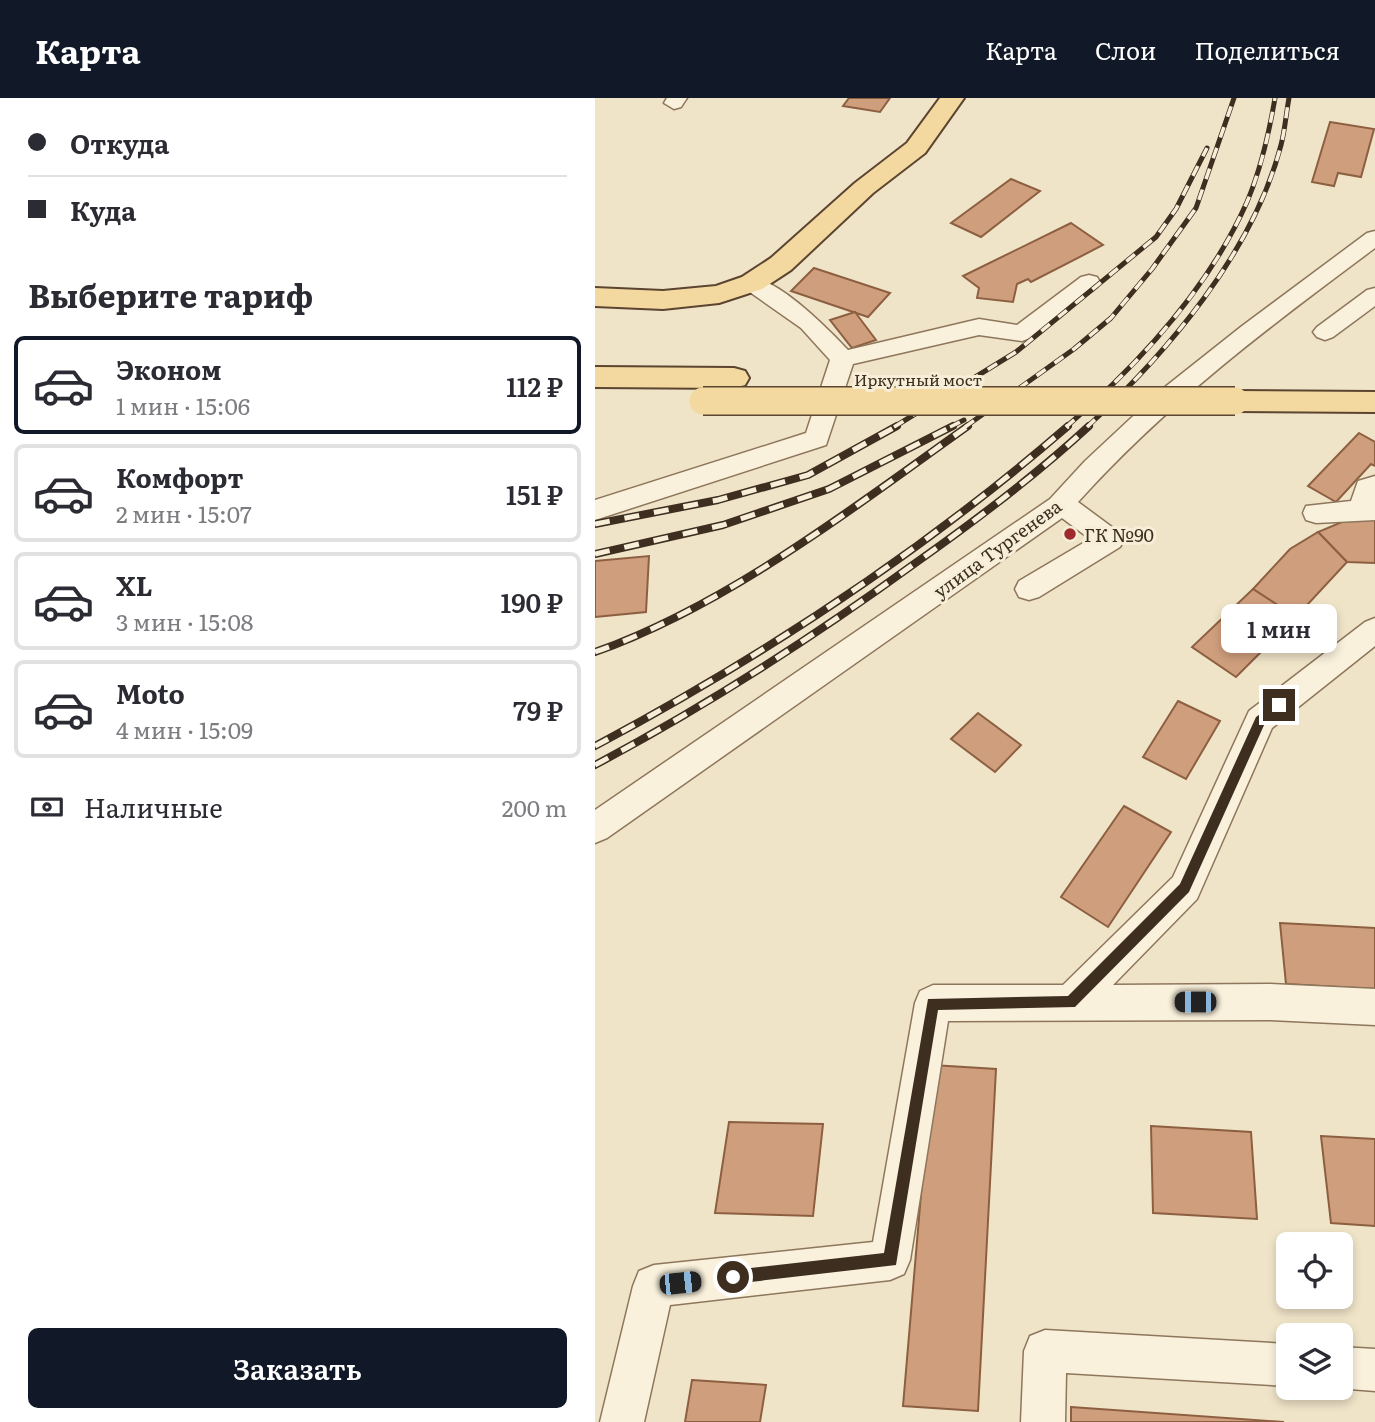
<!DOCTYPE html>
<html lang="ru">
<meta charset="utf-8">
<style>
:root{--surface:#fff;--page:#f2f2f3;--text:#2b2b33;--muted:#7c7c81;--line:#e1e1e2;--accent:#111827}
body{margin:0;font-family:Literata,serif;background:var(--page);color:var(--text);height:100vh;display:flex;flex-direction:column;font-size:26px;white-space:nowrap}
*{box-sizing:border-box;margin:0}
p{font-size:23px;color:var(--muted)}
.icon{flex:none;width:38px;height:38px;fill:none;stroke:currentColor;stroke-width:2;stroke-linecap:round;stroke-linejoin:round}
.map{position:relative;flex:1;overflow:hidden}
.sheet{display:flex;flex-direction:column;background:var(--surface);width:595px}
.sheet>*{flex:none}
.banner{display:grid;align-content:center;height:154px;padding:0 28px;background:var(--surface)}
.fabs{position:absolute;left:681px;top:1134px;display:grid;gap:14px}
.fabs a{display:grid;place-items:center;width:77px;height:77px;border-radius:10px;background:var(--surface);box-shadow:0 4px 10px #0003;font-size:35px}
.end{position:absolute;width:32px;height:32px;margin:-16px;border:9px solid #3d2e20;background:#fff;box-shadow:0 0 0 4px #fff}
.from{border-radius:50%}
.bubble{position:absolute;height:49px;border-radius:10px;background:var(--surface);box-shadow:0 4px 10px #0003;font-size:23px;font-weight:600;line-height:49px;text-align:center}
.car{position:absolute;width:21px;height:42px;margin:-21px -10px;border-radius:9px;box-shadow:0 0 5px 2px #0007;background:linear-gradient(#222 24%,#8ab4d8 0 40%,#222 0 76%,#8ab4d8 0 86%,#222 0)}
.banner b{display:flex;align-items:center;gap:24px;height:66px;font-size:26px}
.banner b+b{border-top:2px solid var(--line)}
.banner i{width:18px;height:18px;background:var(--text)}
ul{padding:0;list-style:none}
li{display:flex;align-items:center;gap:21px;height:98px;margin:0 14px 10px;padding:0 14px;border:4px solid var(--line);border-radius:10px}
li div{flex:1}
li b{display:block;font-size:26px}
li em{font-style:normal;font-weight:600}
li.active{border-color:var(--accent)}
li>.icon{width:63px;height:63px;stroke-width:1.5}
h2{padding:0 28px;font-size:32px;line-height:84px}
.pay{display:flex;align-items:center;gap:18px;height:77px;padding:0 28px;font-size:26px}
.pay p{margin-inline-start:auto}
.cta{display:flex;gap:14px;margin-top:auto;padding:14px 28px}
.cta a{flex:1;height:80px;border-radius:10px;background:var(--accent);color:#fff;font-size:28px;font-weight:600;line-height:80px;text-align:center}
header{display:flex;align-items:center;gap:42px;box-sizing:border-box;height:98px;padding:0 35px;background:var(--accent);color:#fff}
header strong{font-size:33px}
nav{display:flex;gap:38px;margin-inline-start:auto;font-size:24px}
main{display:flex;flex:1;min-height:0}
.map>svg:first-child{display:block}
.building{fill:#cf9f7d;stroke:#8d5f41;stroke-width:2}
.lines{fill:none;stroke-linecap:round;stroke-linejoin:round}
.minor-casing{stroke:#8d765c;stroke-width:3}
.major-casing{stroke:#5b4430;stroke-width:4}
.minor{fill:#faf1dc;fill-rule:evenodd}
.major{fill:#f3d9a0;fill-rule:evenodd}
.rail-far1-casing{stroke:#3d2e20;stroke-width:5}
.rail-casing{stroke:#3d2e20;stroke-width:8}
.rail-far1{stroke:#f7eed8;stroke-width:3.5;stroke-dasharray:11;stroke-linecap:butt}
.rail{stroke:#f7eed8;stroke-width:5;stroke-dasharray:15;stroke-linecap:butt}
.major-bridge-casing{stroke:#5b4430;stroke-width:30;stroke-linecap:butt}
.major-bridge{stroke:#f3d9a0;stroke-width:27}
.route{fill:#3d2e20}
.poi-dot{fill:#9e2a2b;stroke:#f7eed8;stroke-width:2.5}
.labels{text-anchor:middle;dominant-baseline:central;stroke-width:6;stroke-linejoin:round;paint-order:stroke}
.far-street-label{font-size:16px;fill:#3d2e20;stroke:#f7eed8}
.poi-label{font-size:18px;fill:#3d2e20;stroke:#f7eed8;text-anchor:start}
.street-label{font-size:18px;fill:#3d2e20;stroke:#f7eed8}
</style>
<header>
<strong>Карта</strong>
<nav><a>Карта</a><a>Слои</a><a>Поделиться</a></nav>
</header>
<main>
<section class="sheet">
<div class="banner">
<b><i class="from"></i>Откуда</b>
<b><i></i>Куда</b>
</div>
<h2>Выберите тариф</h2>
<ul>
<li class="active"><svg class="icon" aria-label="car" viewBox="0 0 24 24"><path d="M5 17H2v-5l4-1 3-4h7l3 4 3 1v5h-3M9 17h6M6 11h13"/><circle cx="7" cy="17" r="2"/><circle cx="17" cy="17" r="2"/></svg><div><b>Эконом</b><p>1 мин · 15:06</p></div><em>112 ₽</em></li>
<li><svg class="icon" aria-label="car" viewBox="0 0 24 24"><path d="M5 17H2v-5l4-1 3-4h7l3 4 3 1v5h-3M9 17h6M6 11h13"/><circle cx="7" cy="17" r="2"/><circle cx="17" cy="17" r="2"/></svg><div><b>Комфорт</b><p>2 мин · 15:07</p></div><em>151 ₽</em></li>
<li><svg class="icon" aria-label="car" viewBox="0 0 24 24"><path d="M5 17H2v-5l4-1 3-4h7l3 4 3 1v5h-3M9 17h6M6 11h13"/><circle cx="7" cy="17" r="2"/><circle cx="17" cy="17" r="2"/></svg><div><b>XL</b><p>3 мин · 15:08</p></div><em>190 ₽</em></li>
<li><svg class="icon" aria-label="car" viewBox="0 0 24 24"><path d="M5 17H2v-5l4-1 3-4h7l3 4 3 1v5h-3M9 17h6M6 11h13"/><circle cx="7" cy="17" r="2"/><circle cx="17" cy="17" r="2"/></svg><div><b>Moto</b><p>4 мин · 15:09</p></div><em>79 ₽</em></li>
</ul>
<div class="pay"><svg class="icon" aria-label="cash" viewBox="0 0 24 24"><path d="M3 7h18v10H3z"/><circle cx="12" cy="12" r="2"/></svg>Наличные<p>200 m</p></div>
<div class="cta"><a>Заказать</a></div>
</section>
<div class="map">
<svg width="780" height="1324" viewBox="0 0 780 1324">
<rect width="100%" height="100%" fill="#f0e4c8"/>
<g class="building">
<polygon points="254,0 295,0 285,14 248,8"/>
<polygon points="735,24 779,31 766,79 743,75 739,88 717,84"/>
<polygon points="416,81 445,93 386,139 356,125"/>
<polygon points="476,125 508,147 436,184 433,181 422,186 418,204 382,200 384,190 368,178"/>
<polygon points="219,170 295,195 273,219 196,193"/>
<polygon points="260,214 281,242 257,250 235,222"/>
<polygon points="764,335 780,344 780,368 776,366 741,404 713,388"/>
<polygon points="754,421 780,421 780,465 752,464 723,434"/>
<polygon points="723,434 752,464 701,519 658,491 695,451"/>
<polygon points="54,458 51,514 0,519 0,463"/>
<polygon points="658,491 701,519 641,579 597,549"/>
<polygon points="583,603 625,623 591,681 548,659"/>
<polygon points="383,615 426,647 400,674 356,641"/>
<polygon points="529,708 576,734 513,829 466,799"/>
<polygon points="685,825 780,830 780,891 691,886"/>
<polygon points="337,967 401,971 383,1313 308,1308"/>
<polygon points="134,1024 228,1026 218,1118 120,1115"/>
<polygon points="556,1028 656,1034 662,1121 558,1115"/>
<polygon points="726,1038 780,1041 780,1128 736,1125"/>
<polygon points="97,1282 171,1287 165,1324 90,1324"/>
<polygon points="476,1309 689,1324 476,1324"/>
</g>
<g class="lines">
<defs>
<g id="minor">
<polygon points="72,0 92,0 86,9 79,11 69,5"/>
<path d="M780 133V150C675 228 571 306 483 404L525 435 529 442 525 449 444 499 434 502 424 499 420 491 424 483 495 441 467 420 12 740 0 745V712L455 401 490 363 565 293 647 228 772 135Z"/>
<path d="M494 177 502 179 505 184 502 189 435 240 427 243 384 237 258 266 231 347 0 422V402L211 335 235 262 206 230 149 190 146 185 149 180C177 173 234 232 253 252L384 221 422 227 486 179Z"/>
<polygon points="780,190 780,208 738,239 730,242 722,239 718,234 722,229 772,192"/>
<polygon points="780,378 780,422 721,425 711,422 708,415 711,408 756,403 763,383"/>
<polygon points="780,520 780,548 677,630 602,801 518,887 675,886 780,891 780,927 675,922 353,923 315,1162 309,1176 295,1182 75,1207 49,1324 5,1324 38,1188 44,1173 59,1167 278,1144 320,905 325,893 338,887 468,887 578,779 654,613 770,524"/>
<polygon points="450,1232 693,1246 693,1288 471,1275 470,1324 426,1324 429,1253 435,1238"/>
<polygon points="746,1249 780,1251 780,1293 742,1290 746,1290"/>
</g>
<g id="major">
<polygon points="345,0 369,0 330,55 278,95 196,172 167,191 124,205 68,211 0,208 0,190 68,193 121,188 147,179 176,160 260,85 312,45"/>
<polygon points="0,269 139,270 150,273 154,280 150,287 139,290 0,289"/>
<polygon points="640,293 780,294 780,314 640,313 629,310 625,303 629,296"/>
</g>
</defs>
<use href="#minor" class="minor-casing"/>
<use href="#major" class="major-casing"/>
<use href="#minor" class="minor"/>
<use href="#major" class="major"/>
<defs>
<g id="rail-far1">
<polyline points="299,329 421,254 561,139 581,111 612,50"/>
<polyline points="355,329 369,322"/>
<polyline points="370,329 479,251 516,220 557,171 601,110 639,0"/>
<path d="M471 329C543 267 613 192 652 104 666 71 674 35 680 0"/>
<path d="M492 329C572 255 658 155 686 47 690 32 691 16 694 0"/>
</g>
<g id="rail">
<polyline points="0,426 123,402 213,377 302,328"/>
<polyline points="0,456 128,427 234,391 358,328"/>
<path d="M0 554C133 507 259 409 373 328"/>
<path d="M0 648C167 559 330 452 473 328"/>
<path d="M0 667C111 608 217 540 319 466 380 423 440 378 494 328"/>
</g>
</defs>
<use href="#rail-far1" class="rail-far1-casing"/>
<use href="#rail" class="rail-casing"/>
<use href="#rail-far1" class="rail-far1"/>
<use href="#rail" class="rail"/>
<defs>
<polyline id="major-bridge" points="108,303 640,303"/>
</defs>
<use href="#major-bridge" class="major-bridge-casing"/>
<use href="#major-bridge" class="major-bridge"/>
</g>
<polygon class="route" points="684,603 690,607 670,625 594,794 480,909 343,912 301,1167 138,1186 133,1184 130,1179 133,1174 138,1172 289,1155 333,901 473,898 585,786 661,619"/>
<circle class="poi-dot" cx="475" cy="436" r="7"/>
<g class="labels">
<g class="far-street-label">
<text x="323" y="281">Иркутный мост</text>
</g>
<g class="poi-label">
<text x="489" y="436">ГК №90</text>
</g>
<g class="street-label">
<text transform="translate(402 450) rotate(-36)">улица Тургенева</text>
</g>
</g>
</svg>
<div class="fabs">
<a><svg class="icon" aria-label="locate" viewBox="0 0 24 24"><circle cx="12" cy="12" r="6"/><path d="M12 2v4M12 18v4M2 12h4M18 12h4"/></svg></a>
<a><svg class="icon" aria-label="layers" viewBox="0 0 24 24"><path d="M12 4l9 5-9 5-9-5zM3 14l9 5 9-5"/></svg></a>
</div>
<i class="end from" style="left:138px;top:1179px"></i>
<i class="end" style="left:684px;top:607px"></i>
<div class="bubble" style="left:626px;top:506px;width:116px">1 мин</div>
<i class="car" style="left:600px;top:904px;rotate:270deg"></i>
<i class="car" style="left:85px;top:1185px;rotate:84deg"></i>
</div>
</main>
